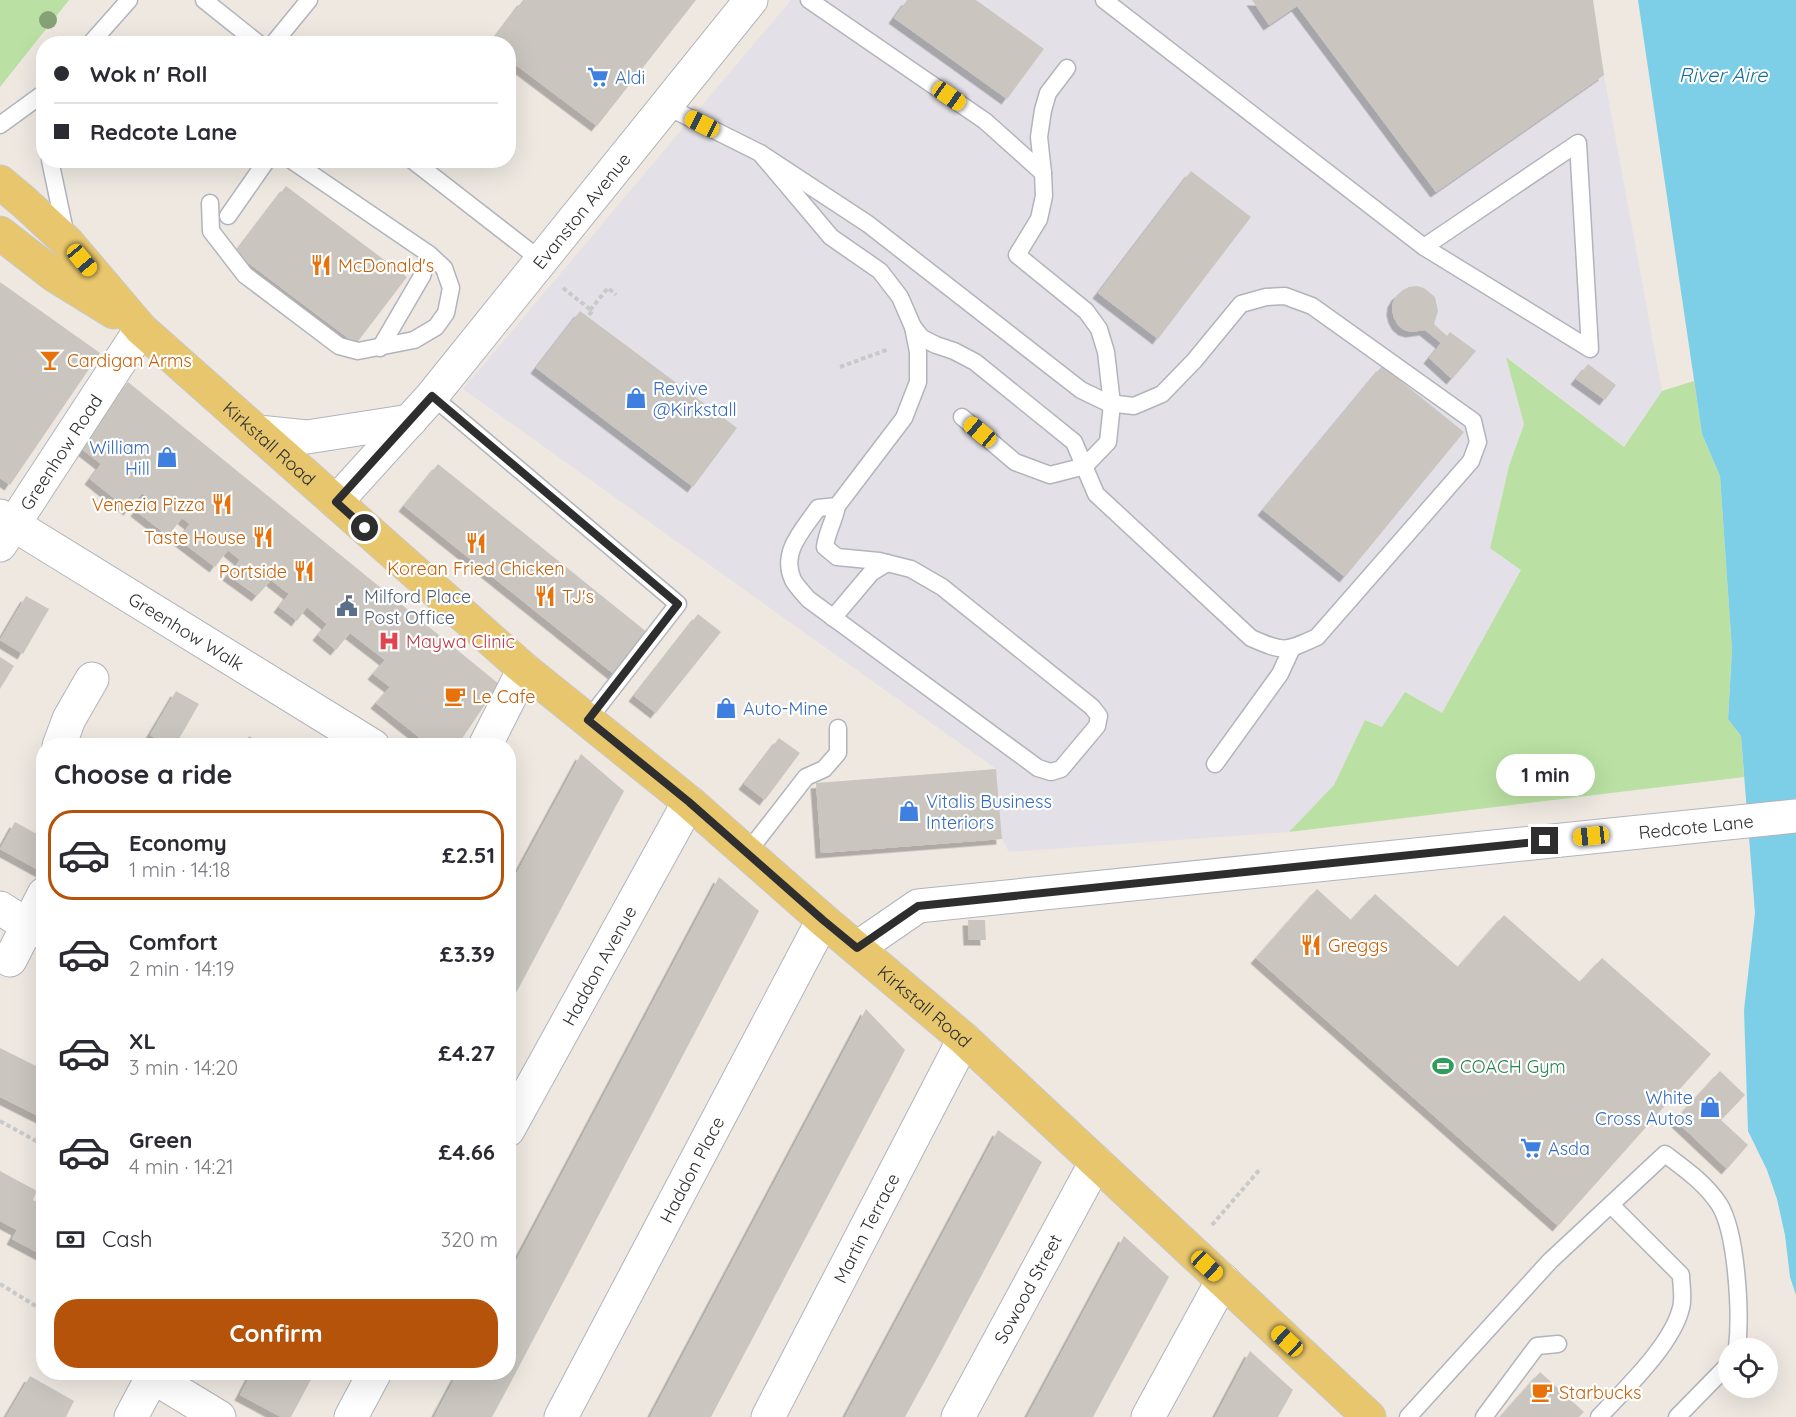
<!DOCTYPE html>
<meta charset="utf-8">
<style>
:root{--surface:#fff;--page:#f2f2f3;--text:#2b2b33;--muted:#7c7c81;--line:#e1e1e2;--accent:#b45309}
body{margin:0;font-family:Quicksand,sans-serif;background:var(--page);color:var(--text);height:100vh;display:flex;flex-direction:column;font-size:22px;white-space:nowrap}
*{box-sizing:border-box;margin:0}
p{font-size:20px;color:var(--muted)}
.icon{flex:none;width:33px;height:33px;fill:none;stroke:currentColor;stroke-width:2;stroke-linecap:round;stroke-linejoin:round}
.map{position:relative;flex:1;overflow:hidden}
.details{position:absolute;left:36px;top:738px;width:480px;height:642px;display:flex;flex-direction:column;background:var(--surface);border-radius:24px;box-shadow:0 6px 24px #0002}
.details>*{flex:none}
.hud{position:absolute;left:36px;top:36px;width:480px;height:132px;border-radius:24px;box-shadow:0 6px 24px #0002;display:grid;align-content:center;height:132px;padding:0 18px;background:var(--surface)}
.fabs{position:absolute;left:1718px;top:1338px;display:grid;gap:12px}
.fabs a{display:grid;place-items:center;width:60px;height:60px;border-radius:50%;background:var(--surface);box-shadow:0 6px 24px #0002;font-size:30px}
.end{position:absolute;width:27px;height:27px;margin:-14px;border:8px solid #2e2e2e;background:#fff;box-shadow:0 0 0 3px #fff}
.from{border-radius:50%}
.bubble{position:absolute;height:42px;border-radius:21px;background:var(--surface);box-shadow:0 6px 24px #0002;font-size:20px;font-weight:800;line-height:42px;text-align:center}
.car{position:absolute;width:18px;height:36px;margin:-18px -9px;border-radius:8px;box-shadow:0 0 4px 2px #0007;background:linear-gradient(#f5c518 24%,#345 0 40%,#f5c518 0 76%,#345 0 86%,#f5c518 0)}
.hud b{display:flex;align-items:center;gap:21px;height:57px;font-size:22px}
.hud b+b{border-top:2px solid var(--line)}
.hud i{width:15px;height:15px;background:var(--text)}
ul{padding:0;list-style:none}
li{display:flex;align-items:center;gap:18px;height:90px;margin:0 12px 9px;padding:0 6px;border:3px solid transparent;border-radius:24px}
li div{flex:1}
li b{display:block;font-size:22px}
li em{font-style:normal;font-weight:800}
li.active{border-color:var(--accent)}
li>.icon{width:54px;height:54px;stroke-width:1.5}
h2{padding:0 18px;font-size:27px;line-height:72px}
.pay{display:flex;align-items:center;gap:15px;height:66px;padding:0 18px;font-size:22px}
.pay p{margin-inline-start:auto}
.action{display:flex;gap:12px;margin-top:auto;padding:12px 18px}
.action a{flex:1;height:69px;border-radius:24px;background:var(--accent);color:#fff;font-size:24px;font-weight:800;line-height:69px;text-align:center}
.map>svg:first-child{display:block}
.industrial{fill:#e3e1e7}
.green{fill:#bae0a3}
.water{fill:#7dcfe7}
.building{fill:#cac6bf;filter:url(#shadow)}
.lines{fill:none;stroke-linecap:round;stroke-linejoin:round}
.service-casing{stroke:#b2b4bc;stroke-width:19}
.minor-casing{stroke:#b2b4bc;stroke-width:35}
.primary-casing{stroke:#c9c9c9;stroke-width:35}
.path{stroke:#c9c9c9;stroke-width:4;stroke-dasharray:4.5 3;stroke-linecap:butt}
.service{stroke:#fff;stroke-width:16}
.minor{stroke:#fff;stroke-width:33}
.primary{stroke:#e7c66d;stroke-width:33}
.tree{fill:#87a177}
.route{stroke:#2e2e2e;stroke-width:8}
.labels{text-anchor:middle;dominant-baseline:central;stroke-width:4.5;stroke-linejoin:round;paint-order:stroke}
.shop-label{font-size:18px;fill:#366cbe;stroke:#fff;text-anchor:start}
.street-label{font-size:18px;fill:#2e2e2e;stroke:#fff}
.food-label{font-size:18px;fill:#c56008;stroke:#fff;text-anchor:start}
.service-label{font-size:18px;fill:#4e5e75;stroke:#fff;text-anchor:start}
.health-label{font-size:18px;fill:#be3a42;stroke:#fff;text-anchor:start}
.leisure-label{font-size:18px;fill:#27864d;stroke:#fff;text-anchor:start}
.water-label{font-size:20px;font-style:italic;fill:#187097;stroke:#fff}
</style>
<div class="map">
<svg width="1796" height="1417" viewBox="0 0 1796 1417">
<defs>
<filter id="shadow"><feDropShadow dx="-5.5" dy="5.5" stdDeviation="0" flood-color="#0004"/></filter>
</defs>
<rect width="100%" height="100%" fill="#eee8e1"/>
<polygon class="industrial" points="791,0 1593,0 1604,75 1662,391 1624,447 1507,357 1524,424 1509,466 1490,547 1521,570 1442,713 1382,727 1365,720 1334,785 1289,832 1009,852 1002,839 996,769 463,389"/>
<g class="green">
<polygon points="0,0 69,0 0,87"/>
<polygon points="1506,357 1624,447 1662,391 1694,381 1702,434 1720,476 1732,650 1728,719 1741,736 1744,777 1289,832 1334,785 1365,720 1382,727 1405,692 1442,713 1521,570 1490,548 1509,466 1524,424"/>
</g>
<polygon class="water" points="1638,0 1796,0 1796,1295 1790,1277 1785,1235 1777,1199 1767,1170 1748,1131 1744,1010 1755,913 1741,736 1728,719 1732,650 1720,476 1702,434"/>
<g class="building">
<polygon points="523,0 696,0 597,126 508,59 508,44 490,44"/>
<polygon points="907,0 976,0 1044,49 1007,99 894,18"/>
<polygon points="1252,0 1593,0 1604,75 1436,192 1297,6 1269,25"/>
<polygon points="1191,171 1251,217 1158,339 1098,293"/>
<polygon points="286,186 407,277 356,344 235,253"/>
<polygon points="0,282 100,353 10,485 0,478"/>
<polygon points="1417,286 1424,288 1435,297 1438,311 1434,324 1447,336 1450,332 1476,351 1452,379 1429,358 1441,343 1425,330 1411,332 1404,330 1398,325 1394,318 1392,310 1393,302 1397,295 1403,290 1409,287"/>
<polygon points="580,311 737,428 693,487 536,368"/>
<polygon points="1588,364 1616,385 1605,400 1576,379"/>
<polygon points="1382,366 1464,432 1345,577 1263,510"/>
<polygon points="128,382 499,684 457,746 430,746 376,703 390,687 373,674 385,660 350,633 336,650 318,635 327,624 307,607 297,621 279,607 289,594 271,580 257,596 228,575 240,560 228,550 215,567 178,539 190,524 182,518 168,536 136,511 147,497 142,493 129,510 90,479 101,464 78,446"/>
<polygon points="438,464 648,633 615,675 404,506"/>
<polygon points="26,596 49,609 23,654 0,640"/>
<polygon points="698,614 721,632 656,713 634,696"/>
<polygon points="0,657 14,666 0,689"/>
<polygon points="176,691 199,704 175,746 168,746 150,735"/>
<polygon points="249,736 265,746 243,746"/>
<polygon points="779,738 800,753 765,800 744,784"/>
<polygon points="581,754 624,791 508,1008 508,889"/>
<polygon points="996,769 1002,839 821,853 816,783"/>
<polygon points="15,822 44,838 44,869 42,872 0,849"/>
<polygon points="719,877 759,911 504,1395 492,1417 434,1417 458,1372 508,1372 508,1276"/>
<polygon points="1317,889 1351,920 1375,894 1458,967 1504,915 1580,982 1602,958 1711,1054 1558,1226 1256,958"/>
<polygon points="968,920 985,920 986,940 969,940"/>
<polygon points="866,1009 905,1050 814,1222 711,1417 650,1417"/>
<polygon points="0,1048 44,1070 44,1119 0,1097"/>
<polygon points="1720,1071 1745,1095 1721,1120 1748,1145 1727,1169 1675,1120"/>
<polygon points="998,1130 1042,1162 938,1357 905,1417 845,1417"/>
<polygon points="0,1171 37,1191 33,1200 44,1205 44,1256 12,1239 17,1230 0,1221"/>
<polygon points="1124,1236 1169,1277 1093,1417 1027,1417"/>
<polygon points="1250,1351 1293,1390 1278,1417 1215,1417"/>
<polygon points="252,1372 315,1372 291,1417 281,1417 240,1395"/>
<polygon points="1540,1372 1584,1412 1579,1417 1500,1417"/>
<polygon points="30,1376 74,1401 66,1417 6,1417"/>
</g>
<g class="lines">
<defs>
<g id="service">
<polyline points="204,0 259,44"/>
<polyline points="809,0 985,121 1043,173 1039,137 1043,110 1048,93 1067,68"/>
<polyline points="1104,0 1424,247 1590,349 1578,143 1424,247"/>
<polyline points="90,44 129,0"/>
<polyline points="273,44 309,0"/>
<path d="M666 106 760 153 831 237 880 271 900 297 913 327 918 352V382L904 418 837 506C834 522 827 531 825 547L837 557 879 561 911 569 942 587 1092 707 1099 716 1097 726 1061 769 1051 772 1038 768 808 599C803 593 797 587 793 580 780 552 803 530 818 508L837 506"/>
<polyline points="0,125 44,93"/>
<path d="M760 153 868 224 1081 390 1108 403 1134 406 1162 394 1194 361 1241 304 1266 297 1285 296 1312 306 1473 421 1478 442 1471 461 1317 637C1285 652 1283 652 1251 638L1096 494 1074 442 975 362 954 351 936 345 922 338 913 327"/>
<polyline points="50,160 66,236"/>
<polyline points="412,160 542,261"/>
<polyline points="210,203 211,231 245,275 339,346 358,351 414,340 436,327 446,313 451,288 444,268 429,254 291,160"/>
<polyline points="228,216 267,160"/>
<polyline points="380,348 422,276 429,254"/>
<polyline points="432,396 678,604 588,720"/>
<polyline points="962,417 1015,462 1050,475 1085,466 1108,442 1112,404 1106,352 1099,329 1086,311 1017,255 1039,219 1044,196 1043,173"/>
<polyline points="833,618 871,573 887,563"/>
<polyline points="1215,764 1280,674 1292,648"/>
<polyline points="747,853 806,777 824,769 838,753 838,728"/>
<path d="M1408 1417 1550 1261 1665 1154C1685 1169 1705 1183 1719 1204 1737 1232 1741 1314 1737 1348"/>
<polyline points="1484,1417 1537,1346 1558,1344"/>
<path d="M1599 1417C1625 1389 1672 1345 1681 1308 1684 1298 1681 1285 1681 1275L1611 1205"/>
<polyline points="1677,1417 1728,1365"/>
</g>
<g id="minor">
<polyline points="258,432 307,437 410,421"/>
<path id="s1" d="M336 502 432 396 751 0"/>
<path id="s2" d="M0 516 373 746"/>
<path id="s3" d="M0 545 141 329"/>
<polyline points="59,746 69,719 92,679"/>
<polyline points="485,746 524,669"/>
<polyline points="0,908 27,925 44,933"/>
<path id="s4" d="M857 948 918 906 1796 816"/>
<polyline points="10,960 44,894"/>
<path id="s5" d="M508 1130 689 802"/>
<polyline points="153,1377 219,1417"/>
<polyline points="131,1417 155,1372"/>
<polyline points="351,1417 375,1372"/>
<path id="s6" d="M561 1417 823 920"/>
<path id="s7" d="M768 1417 964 1039"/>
<path id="s8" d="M958 1417 1096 1162"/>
<polyline points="1148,1417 1223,1280"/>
</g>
<g id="primary">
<path id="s9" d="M0 182 24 202 67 242 141 329 524 669 689 802 823 920 964 1039 1369 1417"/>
<polyline points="0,233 54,275 114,312"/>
</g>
</defs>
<use href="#service" class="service-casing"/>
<use href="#minor" class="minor-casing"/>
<use href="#primary" class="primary-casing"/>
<g class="path">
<polyline points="563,288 592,311 588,317"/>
<polyline points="590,310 608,288 616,295"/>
<polyline points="840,367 889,349"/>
<polyline points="0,1121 38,1142 44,1140"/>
<polyline points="1212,1225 1261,1168"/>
<polyline points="0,1284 44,1311"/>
</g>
<use href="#service" class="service"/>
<use href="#minor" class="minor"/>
<use href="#primary" class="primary"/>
</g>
<circle class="tree" cx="48" cy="20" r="9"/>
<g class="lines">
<polyline class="route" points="365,528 336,502 432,396 678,604 588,720 689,802 823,920 857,948 918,906 1545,841"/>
</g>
<defs>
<symbol id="supermarket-bare" viewBox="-9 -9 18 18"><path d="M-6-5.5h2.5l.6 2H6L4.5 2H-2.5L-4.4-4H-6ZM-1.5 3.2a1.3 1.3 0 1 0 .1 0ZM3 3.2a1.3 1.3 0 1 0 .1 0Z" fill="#3f7fe0" stroke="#fff" stroke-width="2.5" paint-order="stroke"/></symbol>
<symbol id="restaurant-bare" viewBox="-9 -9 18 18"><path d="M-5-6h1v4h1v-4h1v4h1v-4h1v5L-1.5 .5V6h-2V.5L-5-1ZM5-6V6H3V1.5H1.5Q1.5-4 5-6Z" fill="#e8710a" stroke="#fff" stroke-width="2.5" paint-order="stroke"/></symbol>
<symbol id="bar-bare" viewBox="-9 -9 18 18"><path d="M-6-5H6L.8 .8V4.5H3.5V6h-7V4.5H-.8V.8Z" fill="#e8710a" stroke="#fff" stroke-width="2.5" paint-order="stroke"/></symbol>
<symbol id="shop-bare" viewBox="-9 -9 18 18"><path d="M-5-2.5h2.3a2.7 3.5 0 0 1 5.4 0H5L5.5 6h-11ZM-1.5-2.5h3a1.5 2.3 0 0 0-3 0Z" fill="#3f7fe0" stroke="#fff" stroke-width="2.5" paint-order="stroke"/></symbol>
<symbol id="civic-bare" viewBox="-9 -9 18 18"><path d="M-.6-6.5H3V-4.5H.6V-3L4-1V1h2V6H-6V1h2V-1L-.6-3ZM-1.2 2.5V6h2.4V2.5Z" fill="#5c6f8a" stroke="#fff" stroke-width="2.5" paint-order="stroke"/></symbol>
<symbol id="hospital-bare" viewBox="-9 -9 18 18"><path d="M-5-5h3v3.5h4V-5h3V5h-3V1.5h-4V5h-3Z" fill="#e0444e" stroke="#fff" stroke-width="2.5" paint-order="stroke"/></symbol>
<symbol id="cafe-bare" viewBox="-9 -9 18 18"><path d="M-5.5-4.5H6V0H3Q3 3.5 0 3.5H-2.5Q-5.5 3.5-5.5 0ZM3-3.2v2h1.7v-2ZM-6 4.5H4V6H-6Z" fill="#e8710a" stroke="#fff" stroke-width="2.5" paint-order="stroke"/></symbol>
<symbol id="stadium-bare" viewBox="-9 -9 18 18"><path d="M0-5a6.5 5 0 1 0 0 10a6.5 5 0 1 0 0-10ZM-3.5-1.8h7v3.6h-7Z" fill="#2e9e5b" stroke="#fff" stroke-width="2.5" paint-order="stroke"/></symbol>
</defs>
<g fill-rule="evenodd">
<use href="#supermarket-bare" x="583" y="62" width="30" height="30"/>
<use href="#restaurant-bare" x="306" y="250" width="30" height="30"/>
<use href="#bar-bare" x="35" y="345" width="30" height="30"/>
<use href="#shop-bare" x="621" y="383" width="30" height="30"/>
<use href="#shop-bare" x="152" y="442" width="30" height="30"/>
<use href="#restaurant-bare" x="207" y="489" width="30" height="30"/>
<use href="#restaurant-bare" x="248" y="522" width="30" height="30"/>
<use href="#restaurant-bare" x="461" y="528" width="30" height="30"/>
<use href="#restaurant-bare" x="289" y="556" width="30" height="30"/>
<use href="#restaurant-bare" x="530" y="581" width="30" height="30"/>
<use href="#civic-bare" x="332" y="591" width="30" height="30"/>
<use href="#hospital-bare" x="374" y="626" width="30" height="30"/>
<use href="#cafe-bare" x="440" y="681" width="30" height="30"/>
<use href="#shop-bare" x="711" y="693" width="30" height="30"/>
<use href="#shop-bare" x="894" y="796" width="30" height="30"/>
<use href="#restaurant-bare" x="1296" y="930" width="30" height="30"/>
<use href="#stadium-bare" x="1428" y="1051" width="30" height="30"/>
<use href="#shop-bare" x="1695" y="1092" width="30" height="30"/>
<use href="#supermarket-bare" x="1516" y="1133" width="30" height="30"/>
<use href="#cafe-bare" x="1527" y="1377" width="30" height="30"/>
</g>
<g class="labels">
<g class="shop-label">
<text x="615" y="77">Aldi</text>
<text x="653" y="388">Revive<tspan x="653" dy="21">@Kirkstall</tspan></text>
<text x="150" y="447" text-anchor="end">William<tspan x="150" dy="21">Hill</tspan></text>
<text x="743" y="708">Auto-Mine</text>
<text x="926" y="801">Vitalis Business<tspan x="926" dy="21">Interiors</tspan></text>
<text x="1693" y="1097" text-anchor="end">White<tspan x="1693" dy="21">Cross Autos</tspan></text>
<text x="1548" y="1148">Asda</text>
</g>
<g class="street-label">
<text stroke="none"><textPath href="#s1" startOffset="381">Evanston Avenue</textPath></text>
<text stroke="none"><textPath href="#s9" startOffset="376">Kirkstall Road</textPath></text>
<text stroke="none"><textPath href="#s3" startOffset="111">Greenhow Road</textPath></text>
<text stroke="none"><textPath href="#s2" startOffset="219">Greenhow Walk</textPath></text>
<text stroke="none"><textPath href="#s4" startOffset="856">Redcote Lane</textPath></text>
<text stroke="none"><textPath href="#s5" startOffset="188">Haddon Avenue</textPath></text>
<text stroke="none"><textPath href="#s9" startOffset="1240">Kirkstall Road</textPath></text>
<text stroke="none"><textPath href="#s6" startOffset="280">Haddon Place</textPath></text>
<text stroke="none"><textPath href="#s7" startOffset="213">Martin Terrace</textPath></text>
<text stroke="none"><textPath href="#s8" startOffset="146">Sowood Street</textPath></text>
</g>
<g class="food-label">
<text x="338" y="265">McDonald's</text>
<text x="67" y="360">Cardigan Arms</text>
<text x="205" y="504" text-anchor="end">Venezia Pizza</text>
<text x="246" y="537" text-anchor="end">Taste House</text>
<text x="476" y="568" text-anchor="middle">Korean Fried Chicken</text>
<text x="287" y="571" text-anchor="end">Portside</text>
<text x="562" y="596">TJ's</text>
<text x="472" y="696">Le Cafe</text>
<text x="1328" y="945">Greggs</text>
<text x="1559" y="1392">Starbucks</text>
</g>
<g class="service-label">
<text x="364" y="596">Milford Place<tspan x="364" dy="21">Post Office</tspan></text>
</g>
<g class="health-label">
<text x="406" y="641">Maywa Clinic</text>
</g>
<g class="leisure-label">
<text x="1460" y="1066">COACH Gym</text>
</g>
<g class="water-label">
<text x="1723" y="74">River Aire</text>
</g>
</g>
</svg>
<div class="fabs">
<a><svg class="icon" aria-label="locate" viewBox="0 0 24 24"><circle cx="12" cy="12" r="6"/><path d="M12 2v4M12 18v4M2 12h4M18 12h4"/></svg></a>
</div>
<i class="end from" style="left:365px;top:528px"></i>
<i class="end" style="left:1545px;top:841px"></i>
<div class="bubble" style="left:1496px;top:754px;width:99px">1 min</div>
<i class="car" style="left:949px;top:96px;rotate:125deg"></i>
<i class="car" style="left:702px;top:124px;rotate:297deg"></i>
<i class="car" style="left:82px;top:260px;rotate:140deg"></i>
<i class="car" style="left:980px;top:432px;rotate:310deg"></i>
<i class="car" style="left:1591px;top:836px;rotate:264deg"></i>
<i class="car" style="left:1207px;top:1266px;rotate:133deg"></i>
<i class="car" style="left:1287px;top:1341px;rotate:313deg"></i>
<div class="hud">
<b><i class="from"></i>Wok n' Roll</b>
<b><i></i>Redcote Lane</b>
</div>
<section class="details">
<h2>Choose a ride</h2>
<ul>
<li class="active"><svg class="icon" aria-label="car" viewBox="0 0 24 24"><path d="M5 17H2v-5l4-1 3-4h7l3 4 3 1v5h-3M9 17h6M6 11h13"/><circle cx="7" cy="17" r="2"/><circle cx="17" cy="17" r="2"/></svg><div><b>Economy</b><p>1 min · 14:18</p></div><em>£2.51</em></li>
<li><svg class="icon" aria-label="car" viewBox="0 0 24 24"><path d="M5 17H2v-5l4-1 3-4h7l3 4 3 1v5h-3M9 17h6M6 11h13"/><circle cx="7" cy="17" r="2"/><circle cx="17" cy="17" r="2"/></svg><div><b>Comfort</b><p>2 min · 14:19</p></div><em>£3.39</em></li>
<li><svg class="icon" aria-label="car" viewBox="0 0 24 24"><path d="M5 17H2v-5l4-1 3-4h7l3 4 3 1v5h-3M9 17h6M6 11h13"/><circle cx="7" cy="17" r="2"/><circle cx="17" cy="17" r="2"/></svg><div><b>XL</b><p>3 min · 14:20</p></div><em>£4.27</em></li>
<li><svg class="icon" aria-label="car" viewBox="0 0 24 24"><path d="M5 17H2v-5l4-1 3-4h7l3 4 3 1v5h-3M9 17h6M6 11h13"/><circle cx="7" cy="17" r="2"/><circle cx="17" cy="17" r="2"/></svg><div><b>Green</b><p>4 min · 14:21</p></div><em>£4.66</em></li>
</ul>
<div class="pay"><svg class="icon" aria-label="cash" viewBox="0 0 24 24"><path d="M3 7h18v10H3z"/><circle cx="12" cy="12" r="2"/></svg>Cash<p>320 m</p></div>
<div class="action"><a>Confirm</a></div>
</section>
</div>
